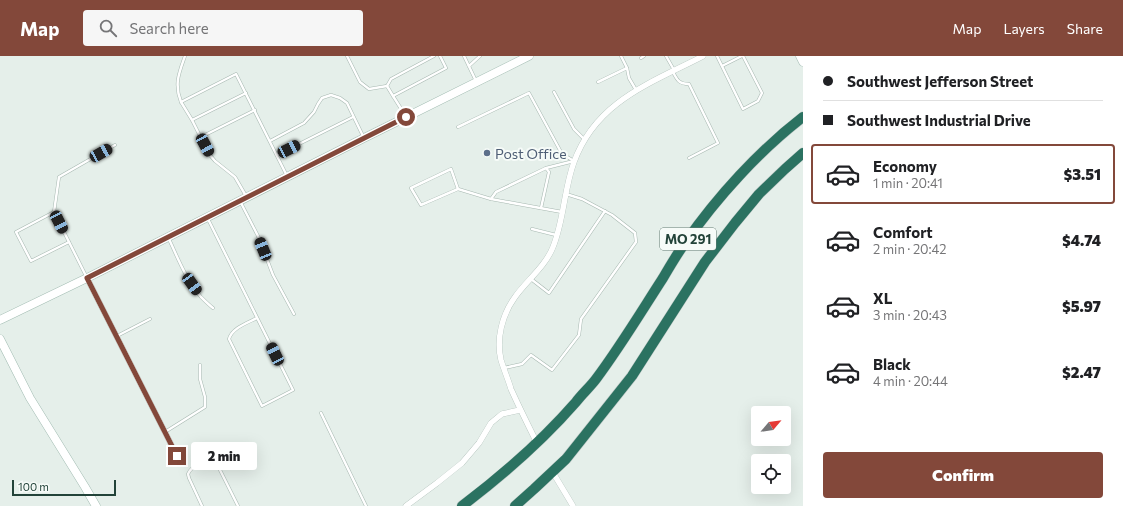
<!DOCTYPE html>
<meta charset="utf-8">
<style>
:root{--surface:#fff;--page:#f6f6f6;--text:#202124;--muted:#757577;--line:#e0e0e0;--accent:#83483a}
body{margin:0;font-family:Commissioner,sans-serif;background:var(--page);color:var(--text);height:100vh;display:flex;flex-direction:column;font-size:15px;white-space:nowrap}
*{box-sizing:border-box;margin:0}
p{font-size:13px;color:var(--muted)}
.icon{flex:none;width:22px;height:22px;fill:none;stroke:currentColor;stroke-width:2;stroke-linecap:round;stroke-linejoin:round}
.map{position:relative;flex:1;overflow:hidden}
.drawer{display:flex;flex-direction:column;background:var(--surface);width:320px}
.drawer>*{flex:none}
.top-card{display:grid;align-content:center;height:88px;padding:0 20px;background:var(--surface)}
.needle{width:26px;rotate:61deg}
.controls{position:absolute;left:751px;top:350px;display:grid;gap:8px}
.controls a{display:grid;place-items:center;width:40px;height:40px;border-radius:4px;background:var(--surface);box-shadow:0 4px 16px #0002;font-size:20px}
.scale{position:absolute;left:12px;bottom:10px;width:104px;box-sizing:border-box;padding-left:4px;border:2px solid #224339;border-top:0;font-size:11px;line-height:14px;white-space:nowrap;color:#224339;-webkit-text-stroke:3px #f6fbf8;paint-order:stroke}
.end{position:absolute;width:18px;height:18px;margin:-9px;border:5px solid #83483a;background:#fff;box-shadow:0 0 0 2px #fff}
.from{border-radius:50%}
.bubble{position:absolute;height:28px;border-radius:4px;background:var(--surface);box-shadow:0 4px 16px #0002;font-size:13px;font-weight:800;line-height:28px;text-align:center}
.car{position:absolute;width:12px;height:24px;margin:-12px -6px;border-radius:5px;box-shadow:0 0 3px 1px #0007;background:linear-gradient(#222 24%,#8ab4d8 0 40%,#222 0 76%,#8ab4d8 0 86%,#222 0)}
.top-card b{display:flex;align-items:center;gap:14px;height:38px;font-size:15px}
.top-card b+b{border-top:1px solid var(--line)}
.top-card i{width:10px;height:10px;background:var(--text)}
ul{padding:0;list-style:none}
li{display:flex;align-items:center;gap:12px;height:60px;margin:0 8px 6px;padding:0 12px;border:2px solid transparent;border-radius:4px}
li div{flex:1}
li b{display:block;font-size:15px}
li em{font-style:normal;font-weight:800}
li.selected{border-color:var(--accent)}
li>.icon{width:36px;height:36px;stroke-width:1.5}
.primary-button{display:flex;gap:8px;margin-top:auto;padding:8px 20px}
.primary-button a{flex:1;height:46px;border-radius:4px;background:var(--accent);color:#fff;font-size:16px;font-weight:800;line-height:46px;text-align:center}
header{display:flex;align-items:center;gap:24px;box-sizing:border-box;height:56px;padding:0 20px;background:var(--accent);color:#fff}
header strong{font-size:19px}
nav{display:flex;gap:22px;margin-inline-start:auto;font-size:14px}
.search{width:280px;height:36px;background:var(--page);display:flex;align-items:center;gap:10px;box-sizing:border-box;padding:0 14px;border-radius:4px;color:var(--muted);font-size:15px}
main{display:flex;flex:1;min-height:0}
.map>svg:first-child{display:block}
.lines{fill:none;stroke-linecap:round;stroke-linejoin:round}
.lane-casing{stroke:#a7b8b1;stroke-width:3.5}
.street-casing{stroke:#a7b8b1;stroke-width:6}
.secondary-casing{stroke:#a2bcb2;stroke-width:9}
.highway-casing{stroke:#c1cac8;stroke-width:11}
.lane{stroke:#fff;stroke-width:2.5}
.street{stroke:#fff;stroke-width:5.5}
.secondary{stroke:#fff;stroke-width:8}
.highway{stroke:#2b7261;stroke-width:10}
.route{stroke:#83483a;stroke-width:5}
.service-dot{fill:#5c6f8a;stroke:#f6fbf8;stroke-width:1.5}
.labels{text-anchor:middle;dominant-baseline:central;stroke-width:4;stroke-linejoin:round;paint-order:stroke}
.shield{fill:#f6fbf8;stroke:#627a72;stroke-width:1}
.shield-label{font-size:13px;font-weight:bold;fill:#224339}
.service-label{font-size:14px;fill:#4e5e75;stroke:#f6fbf8;text-anchor:start}
</style>
<header>
<strong>Map</strong>
<div class="search"><svg class="icon" aria-label="search" viewBox="0 0 24 24"><circle cx="10" cy="10" r="6"/><path d="M15 15l6 6"/></svg>Search here</div>
<nav><a>Map</a><a>Layers</a><a>Share</a></nav>
</header>
<main>
<div class="map">
<svg width="803" height="450" viewBox="0 0 803 450">
<rect width="100%" height="100%" fill="#e5efea"/>
<g class="lines">
<defs>
<g id="lane">
<polyline points="347,0 360,26 369,33 387,30"/>
<polyline points="464,0 476,25"/>
<polyline points="621,0 627,12"/>
<polyline points="666,0 674,14"/>
<polyline points="717,0 743,53 758,45 762,37 743,0"/>
<polyline points="641,2 644,0"/>
<polyline points="469,10 480,0"/>
<polyline points="722,10 742,0"/>
<path d="M673 16C677 24 679 28 689 28L718 87 689 102"/>
<polyline points="598,26 627,12 629,22 636,34"/>
<polyline points="387,30 391,23 434,0"/>
<polyline points="387,30 393,40"/>
<polyline points="554,36 574,73 585,84"/>
<polyline points="246,37 192,64 209,98 215,105 235,121 246,140"/>
<path d="M181 46C174 28 179 17 185 0"/>
<polyline points="405,59 393,40 446,12 440,0"/>
<polyline points="192,64 181,46 236,18 287,120"/>
<polyline points="458,71 529,37 562,98 574,105"/>
<polyline points="201,81 255,54"/>
<polyline points="270,85 304,67 314,56 318,48 322,42 331,39 340,42 347,47 363,80"/>
<polyline points="277,99 353,61"/>
<polyline points="458,133 451,113 411,132 421,149 458,133 491,143 562,156"/>
<polyline points="491,143 496,136 546,112 574,105"/>
<polyline points="241,147 258,180 273,219 294,258"/>
<polyline points="541,152 549,116 546,112"/>
<polyline points="54,156 16,176 31,205 69,186"/>
<path d="M208 163C236 220 265 277 293 334L262 350 229 283C232 272 247 267 257 262"/>
<polyline points="532,173 556,179"/>
<path d="M169 183C178 203 187 225 201 241 205 245 209 249 213 252"/>
<polyline points="87,222 54,156 59,121 115,89"/>
<polyline points="531,223 549,237 605,155"/>
<polyline points="117,280 150,263"/>
<polyline points="504,312 522,308 531,299 552,314 579,279 581,263 636,186 635,177 612,159 582,143 566,138"/>
<polyline points="321,357 366,450"/>
<polyline points="165,376 205,351 205,341 200,323 200,309"/>
<path d="M202 450 189 422 188 418C192 409 206 403 216 406L238 450"/>
</g>
<g id="street">
<polyline points="87,222 177,400"/>
<path d="M537 387C528 369 519 351 511 333 508 323 504 314 501 304 496 283 502 259 515 241 527 224 545 211 553 191 564 164 564 133 574 106 596 45 651 27 703 0"/>
<polyline points="552,415 573,450"/>
<polyline points="406,450 437,427 462,407 479,387 491,367 497,362 502,358 520,354"/>
</g>
<g id="secondary">
<polyline points="800,0 803,6"/>
<polyline points="0,264 87,222 364,82 529,0"/>
<polyline points="0,283 30,342 85,431 96,450"/>
</g>
<g id="highway">
<path d="M462 450C503 419 542 385 576 346 582 338 590 331 596 323 620 291 641 256 663 222 670 210 677 198 685 187 717 141 759 95 803 61"/>
<polyline points="515,450 534,433 566,403 632,320 705,206 735,167 759,138 785,113 803,97"/>
</g>
</defs>
<use href="#lane" class="lane-casing"/>
<use href="#street" class="street-casing"/>
<use href="#secondary" class="secondary-casing"/>
<use href="#highway" class="highway-casing"/>
<use href="#lane" class="lane"/>
<use href="#street" class="street"/>
<use href="#secondary" class="secondary"/>
<use href="#highway" class="highway"/>
</g>
<g class="lines">
<polyline class="route" points="177,400 87,222 406,61"/>
</g>
<circle class="service-dot" cx="487" cy="97" r="4"/>
<g class="labels">
<rect class="shield" x="660" y="172" width="56" height="22" rx="3"/>
<g class="shield-label">
<text x="688" y="183">MO 291</text>
</g>
<g class="service-label">
<text x="495" y="97">Post Office</text>
</g>
</g>
</svg>
<div class="controls">
<a><svg class="needle" viewBox="-14 -14 28 28"><path d="M0-13l5 13h-10z" fill="#e53935"/><path d="M0 13l5-13h-10z" fill="#757577"/></svg></a>
<a><svg class="icon" aria-label="locate" viewBox="0 0 24 24"><circle cx="12" cy="12" r="6"/><path d="M12 2v4M12 18v4M2 12h4M18 12h4"/></svg></a>
</div>
<div class="scale">100 m</div>
<i class="end from" style="left:406px;top:61px"></i>
<i class="end" style="left:177px;top:400px"></i>
<div class="bubble" style="left:191px;top:386px;width:66px">2 min</div>
<i class="car" style="left:205px;top:89px;rotate:152deg"></i>
<i class="car" style="left:289px;top:93px;rotate:63deg"></i>
<i class="car" style="left:101px;top:97px;rotate:61deg"></i>
<i class="car" style="left:59px;top:166px;rotate:153deg"></i>
<i class="car" style="left:263px;top:193px;rotate:338deg"></i>
<i class="car" style="left:192px;top:228px;rotate:144deg"></i>
<i class="car" style="left:275px;top:298px;rotate:334deg"></i>
</div>
<section class="drawer">
<div class="top-card">
<b><i class="from"></i>Southwest Jefferson Street</b>
<b><i></i>Southwest Industrial Drive</b>
</div>
<ul>
<li class="selected"><svg class="icon" aria-label="car" viewBox="0 0 24 24"><path d="M5 17H2v-5l4-1 3-4h7l3 4 3 1v5h-3M9 17h6M6 11h13"/><circle cx="7" cy="17" r="2"/><circle cx="17" cy="17" r="2"/></svg><div><b>Economy</b><p>1 min · 20:41</p></div><em>$3.51</em></li>
<li><svg class="icon" aria-label="car" viewBox="0 0 24 24"><path d="M5 17H2v-5l4-1 3-4h7l3 4 3 1v5h-3M9 17h6M6 11h13"/><circle cx="7" cy="17" r="2"/><circle cx="17" cy="17" r="2"/></svg><div><b>Comfort</b><p>2 min · 20:42</p></div><em>$4.74</em></li>
<li><svg class="icon" aria-label="car" viewBox="0 0 24 24"><path d="M5 17H2v-5l4-1 3-4h7l3 4 3 1v5h-3M9 17h6M6 11h13"/><circle cx="7" cy="17" r="2"/><circle cx="17" cy="17" r="2"/></svg><div><b>XL</b><p>3 min · 20:43</p></div><em>$5.97</em></li>
<li><svg class="icon" aria-label="car" viewBox="0 0 24 24"><path d="M5 17H2v-5l4-1 3-4h7l3 4 3 1v5h-3M9 17h6M6 11h13"/><circle cx="7" cy="17" r="2"/><circle cx="17" cy="17" r="2"/></svg><div><b>Black</b><p>4 min · 20:44</p></div><em>$2.47</em></li>
</ul>
<div class="primary-button"><a>Confirm</a></div>
</section>
</main>
